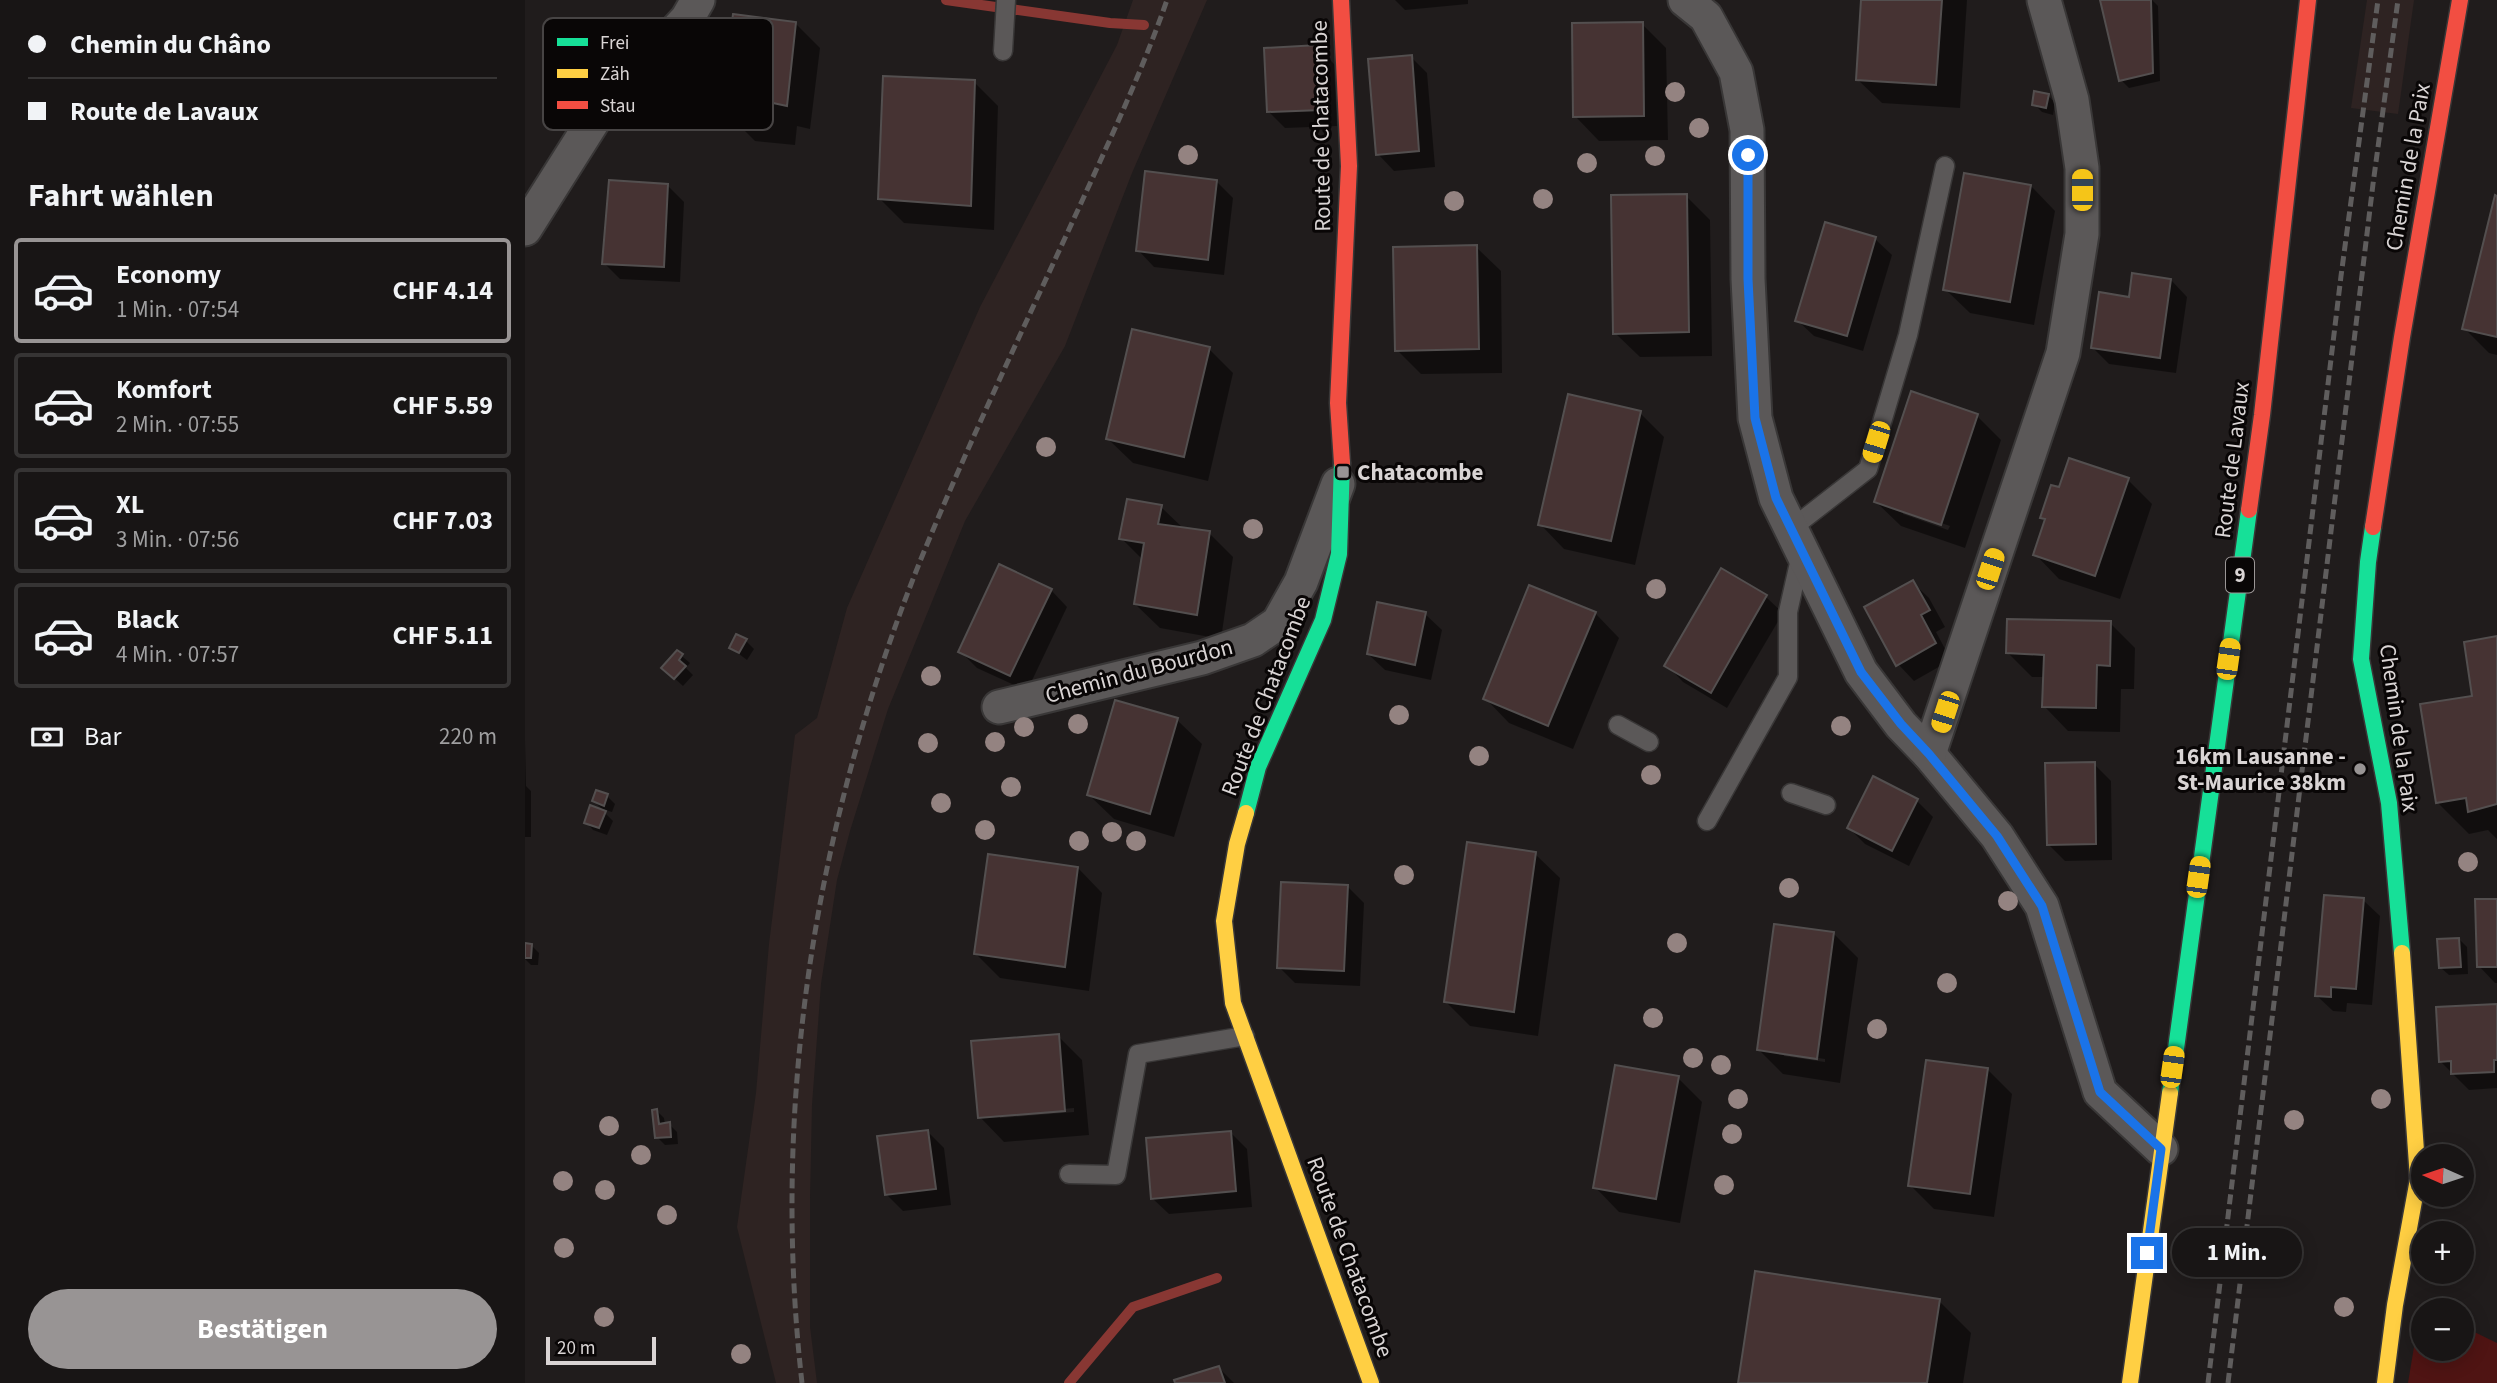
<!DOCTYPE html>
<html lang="de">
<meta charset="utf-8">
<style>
:root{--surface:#181515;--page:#211e1e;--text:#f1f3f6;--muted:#9f9fa0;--line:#363434;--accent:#989494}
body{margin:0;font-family:"Source Sans 3",sans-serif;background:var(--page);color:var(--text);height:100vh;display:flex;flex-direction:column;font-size:26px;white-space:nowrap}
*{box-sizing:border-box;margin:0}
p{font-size:23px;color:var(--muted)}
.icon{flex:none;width:38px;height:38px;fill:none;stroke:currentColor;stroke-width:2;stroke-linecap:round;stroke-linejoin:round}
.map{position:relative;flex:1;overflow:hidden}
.details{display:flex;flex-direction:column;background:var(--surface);width:525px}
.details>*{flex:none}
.guide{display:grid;align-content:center;height:154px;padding:0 28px;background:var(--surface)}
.needle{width:46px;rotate:273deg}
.tools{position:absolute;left:1886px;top:1144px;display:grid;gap:14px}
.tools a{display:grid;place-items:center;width:63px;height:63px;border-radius:50%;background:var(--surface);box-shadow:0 4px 18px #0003,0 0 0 2px var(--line);font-size:35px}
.scale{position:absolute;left:21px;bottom:18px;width:110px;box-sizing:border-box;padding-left:7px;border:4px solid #d9d4d4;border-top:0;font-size:19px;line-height:24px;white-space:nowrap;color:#d9d4d4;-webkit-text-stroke:5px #090606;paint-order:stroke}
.end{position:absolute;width:32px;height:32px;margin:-16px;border:9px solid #1a73e8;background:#fff;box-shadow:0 0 0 4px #fff}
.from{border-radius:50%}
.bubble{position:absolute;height:49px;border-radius:24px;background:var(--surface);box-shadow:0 4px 18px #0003,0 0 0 2px var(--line);font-size:23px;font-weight:700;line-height:49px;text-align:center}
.car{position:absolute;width:21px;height:42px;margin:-21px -10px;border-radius:9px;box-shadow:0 0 5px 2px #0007;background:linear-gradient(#f5c518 24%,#345 0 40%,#f5c518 0 76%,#345 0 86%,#f5c518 0)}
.guide b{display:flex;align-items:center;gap:24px;height:66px;font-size:26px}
.guide b+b{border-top:2px solid var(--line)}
.guide i{width:18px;height:18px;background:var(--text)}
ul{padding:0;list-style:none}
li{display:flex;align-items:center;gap:21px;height:105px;margin:0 14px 10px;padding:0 14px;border:4px solid var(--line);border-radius:7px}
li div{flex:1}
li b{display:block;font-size:26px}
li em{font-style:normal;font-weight:700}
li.active{border-color:var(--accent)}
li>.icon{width:63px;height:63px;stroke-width:1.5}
h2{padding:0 28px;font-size:32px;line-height:84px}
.pay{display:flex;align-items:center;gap:18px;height:77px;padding:0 28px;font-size:26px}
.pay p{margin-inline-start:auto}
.action{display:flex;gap:14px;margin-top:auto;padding:14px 28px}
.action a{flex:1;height:80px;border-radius:42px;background:var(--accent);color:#fff;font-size:28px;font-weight:700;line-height:80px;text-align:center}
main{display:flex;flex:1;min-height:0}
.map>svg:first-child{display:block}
.built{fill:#2e2322}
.green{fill:#4f1413}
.shadow{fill:#0007;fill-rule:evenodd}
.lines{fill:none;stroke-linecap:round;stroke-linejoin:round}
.stream{stroke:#883733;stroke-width:10}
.building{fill:#463333;stroke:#534f4f;stroke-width:2}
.lane-casing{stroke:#393737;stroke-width:21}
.street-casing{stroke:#393737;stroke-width:37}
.fast-casing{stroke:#393737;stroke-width:19}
.slow-casing{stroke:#393737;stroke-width:19}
.jam-casing{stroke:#393737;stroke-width:19}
.lane{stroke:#5b5858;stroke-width:18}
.street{stroke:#5b5858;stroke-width:33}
.fast{stroke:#16e098;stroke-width:16}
.slow{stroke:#ffcf43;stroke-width:16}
.jam{stroke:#f24e42;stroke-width:16}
.rail{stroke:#5f5d5d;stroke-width:5;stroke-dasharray:10 5;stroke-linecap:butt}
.tree{fill:#948381}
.route{stroke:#1a73e8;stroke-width:9}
.poi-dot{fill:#989494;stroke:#090606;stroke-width:2.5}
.labels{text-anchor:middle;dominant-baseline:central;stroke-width:6;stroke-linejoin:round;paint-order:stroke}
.shield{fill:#090606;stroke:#9b9696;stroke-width:2}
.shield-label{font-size:21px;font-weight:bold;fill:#d9d4d4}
.street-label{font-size:23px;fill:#d9d4d4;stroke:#090606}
.poi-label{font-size:23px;font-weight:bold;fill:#d9d4d4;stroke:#090606;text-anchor:start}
.key{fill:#090606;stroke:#474444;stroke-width:2}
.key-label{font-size:19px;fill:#d9d4d4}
</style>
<main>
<section class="details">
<div class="guide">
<b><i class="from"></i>Chemin du Châno</b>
<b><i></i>Route de Lavaux</b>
</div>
<h2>Fahrt wählen</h2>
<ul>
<li class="active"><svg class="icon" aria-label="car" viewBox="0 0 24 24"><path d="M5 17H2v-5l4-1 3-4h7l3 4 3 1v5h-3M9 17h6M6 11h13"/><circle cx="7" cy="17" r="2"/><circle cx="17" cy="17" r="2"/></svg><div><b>Economy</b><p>1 Min. · 07:54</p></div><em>CHF 4.14</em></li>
<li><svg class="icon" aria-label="car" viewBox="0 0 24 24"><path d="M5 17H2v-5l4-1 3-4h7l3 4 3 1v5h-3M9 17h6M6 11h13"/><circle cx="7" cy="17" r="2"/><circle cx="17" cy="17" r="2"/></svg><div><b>Komfort</b><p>2 Min. · 07:55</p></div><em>CHF 5.59</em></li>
<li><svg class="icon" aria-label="car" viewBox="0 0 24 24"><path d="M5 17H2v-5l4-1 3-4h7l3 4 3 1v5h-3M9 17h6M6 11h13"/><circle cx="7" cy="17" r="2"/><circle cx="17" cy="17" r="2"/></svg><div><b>XL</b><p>3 Min. · 07:56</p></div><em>CHF 7.03</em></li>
<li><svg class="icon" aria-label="car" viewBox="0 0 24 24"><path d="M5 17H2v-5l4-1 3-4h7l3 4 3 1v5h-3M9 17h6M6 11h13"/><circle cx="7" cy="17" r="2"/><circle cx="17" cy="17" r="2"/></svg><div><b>Black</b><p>4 Min. · 07:57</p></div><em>CHF 5.11</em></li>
</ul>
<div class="pay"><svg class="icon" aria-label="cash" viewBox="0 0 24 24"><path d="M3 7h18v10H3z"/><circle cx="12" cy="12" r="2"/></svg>Bar<p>220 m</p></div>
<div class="action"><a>Bestätigen</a></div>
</section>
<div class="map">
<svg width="1972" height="1383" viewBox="0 0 1972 1383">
<rect width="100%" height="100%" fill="#201c1c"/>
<g class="built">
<polygon points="608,0 682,0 607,173 540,346 440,521 363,709 325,831 312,880 296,984 287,1105 285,1198 285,1327 292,1383 251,1383 212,1227 231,1093 244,944 270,735 292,718 322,608 455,307 592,45"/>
<polygon points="1842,0 1889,0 1873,114 1826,108"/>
</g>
<polygon class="green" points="1896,1305 1908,1311 1899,1311 1899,1349 1937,1349 1937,1326 1972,1343 1972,1383 1883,1383"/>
<g class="shadow">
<polygon points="870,0 943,0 943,4 880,10"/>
<polygon points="1337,0 1442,0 1435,108 1357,103 1332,79"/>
<polygon points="1576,0 1627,0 1633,6 1635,81 1604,88 1596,80"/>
<polygon points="271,24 295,48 285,129 272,126 270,145 230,141 206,117 207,107 198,98"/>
<polygon points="1117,24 1141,48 1143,140 1074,141 1050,116"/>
<polygon points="793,47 809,64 812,126 760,128 743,111"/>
<polygon points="886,57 902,73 910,167 869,171 853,154"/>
<polygon points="449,82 473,106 469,230 379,223 355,199"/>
<polygon points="1523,95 1530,103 1528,115 1517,112 1509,104"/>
<polygon points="692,182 708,198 699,275 629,267 613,250"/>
<polygon points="143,186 159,202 155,282 95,279 79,263"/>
<polygon points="1506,186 1530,211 1509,325 1445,313 1420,289"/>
<polygon points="1161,196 1185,220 1187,356 1115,357 1090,333"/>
<polygon points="1972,198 1972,355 1964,353 1939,328"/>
<polygon points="1350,239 1367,255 1338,351 1289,336 1272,320"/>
<polygon points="951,247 976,271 977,373 896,374 872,350"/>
<polygon points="1646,280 1662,297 1651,373 1584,364 1568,348 1605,299"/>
<polygon points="684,349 708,373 683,481 608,463 583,439"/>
<polygon points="1115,413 1139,437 1110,565 1039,549 1015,524"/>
<path d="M1452 416 1476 440 1440 548 1376 526 1351 502ZM1378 510 1425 526 1423 530 1378 514Z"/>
<polygon points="1603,480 1627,504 1595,599 1534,579 1510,554 1521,522 1517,517 1535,490"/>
<polygon points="636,507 659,529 684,533 708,557 696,639 635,628 610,604 618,560 596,538"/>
<polygon points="1197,571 1241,597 1258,613 1202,708 1158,682 1142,665"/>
<polygon points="1387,582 1404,598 1420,627 1411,632 1426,660 1389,681 1373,664"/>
<polygon points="526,590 542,607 502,691 452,668 435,651"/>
<polygon points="1070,613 1094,638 1048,749 984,723 960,698"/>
<polygon points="900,614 917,630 906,680 860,670 843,654"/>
<polygon points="1585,623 1610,648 1609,689 1596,689 1595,732 1543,731 1519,706 1520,677 1507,677 1483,653"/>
<polygon points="1972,637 1972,839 1963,830 1944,834 1912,802"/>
<polygon points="221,641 229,649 222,660 206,648"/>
<polygon points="152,652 165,663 161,668 168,675 158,686 147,676"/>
<polygon points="652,720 677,744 649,837 589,819 564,795"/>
<polygon points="0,741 1,786 6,791 6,837 0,837"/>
<polygon points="1569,764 1586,781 1587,860 1540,861 1523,844"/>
<polygon points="82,796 90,804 87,812 77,809 69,801"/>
<polygon points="1392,801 1408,817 1384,866 1340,844 1324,828"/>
<polygon points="80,813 88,821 82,835 68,830 61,822"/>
<polygon points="1010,854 1035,878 1013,1036 945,1026 921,1002"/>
<polygon points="553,868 577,893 564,991 475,978 451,954"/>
<polygon points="823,887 839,903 835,986 770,983 754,967"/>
<polygon points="1838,900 1855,916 1847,1005 1822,1003 1821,1012 1808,1011 1791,995"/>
<polygon points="1972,900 1972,983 1970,983 1954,966"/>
<path d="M1309 934 1333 958 1315 1083 1258 1074 1234 1050ZM1259 1053 1300 1059V1062L1259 1056Z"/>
<polygon points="1934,939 1942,947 1943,974 1924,975 1916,968"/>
<polygon points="0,945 7,946 14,953 13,965 6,965 0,959"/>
<polygon points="1972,1006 1972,1088 1944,1090 1915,1061"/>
<path d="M533 1036 557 1060 564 1135 479 1142 455 1117ZM549 1108V1112L475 1118V1115Z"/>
<polygon points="1462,1069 1487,1094 1469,1217 1409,1209 1385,1185"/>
<polygon points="1153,1078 1177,1102 1155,1223 1094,1212 1070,1187"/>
<polygon points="131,1110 139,1118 140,1125 144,1124 152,1132 153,1144 140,1145 132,1137"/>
<polygon points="403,1132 419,1148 426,1205 378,1211 362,1195"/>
<polygon points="706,1133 722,1149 727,1207 644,1214 627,1198"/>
<polygon points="1414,1301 1446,1333 1438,1383 1215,1383"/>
<polygon points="694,1368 709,1383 651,1383"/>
</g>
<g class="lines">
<g class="stream">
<polyline points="421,0 585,23 619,25"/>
<polyline points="544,1383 608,1307 692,1278"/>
</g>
</g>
<g class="building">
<polygon points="1336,0 1417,0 1411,85 1331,80"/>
<polygon points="1575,0 1626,0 1628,73 1594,81"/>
<polygon points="208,14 271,22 262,106 248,103 247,121 204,117 206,98 197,99"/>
<polygon points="1118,22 1119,116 1048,117 1047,23"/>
<polygon points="793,45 796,110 742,112 739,48"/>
<polygon points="887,55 894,151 851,155 843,59"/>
<polygon points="358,76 450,80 446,206 353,199"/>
<polygon points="1509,91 1524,94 1521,108 1507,105"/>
<polygon points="620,171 692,180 683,260 611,251"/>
<polygon points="1439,173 1506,185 1485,302 1418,290"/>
<polygon points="84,180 143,184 139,267 77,264"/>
<polygon points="1162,194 1164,332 1088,334 1086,195"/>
<polygon points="1970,195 1972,196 1972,337 1937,329"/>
<polygon points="1300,222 1351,237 1322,336 1270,321"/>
<polygon points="952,245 954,349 870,351 868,247"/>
<polygon points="1607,273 1646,279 1635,358 1566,348 1574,292 1604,297"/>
<polygon points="607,329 685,347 659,457 581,439"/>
<polygon points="1386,391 1453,414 1416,525 1349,502"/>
<polygon points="1043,394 1116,411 1086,541 1013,525"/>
<polygon points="1544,458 1604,478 1570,576 1508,555 1520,519 1515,518 1526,485 1534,487"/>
<polygon points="602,499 637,505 633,524 685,531 672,615 609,604 619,543 594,539"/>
<polygon points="474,564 527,589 485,676 433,652"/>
<polygon points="1196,568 1242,595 1186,693 1139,666"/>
<polygon points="1388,580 1405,610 1396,615 1411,643 1371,666 1339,607"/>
<polygon points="1004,585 1071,612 1023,726 958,699"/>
<polygon points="852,602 901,612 890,665 842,654"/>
<polygon points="1482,619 1586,621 1585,666 1572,665 1571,708 1517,707 1519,655 1481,653"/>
<polygon points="211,634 222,639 214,653 204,648"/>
<polygon points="1972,636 1972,804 1943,812 1941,798 1911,803 1895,704 1947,696 1939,642"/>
<polygon points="152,650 158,654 154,660 161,666 149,679 136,668"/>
<polygon points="590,700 653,718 625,814 562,795"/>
<polygon points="1570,762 1571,844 1522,845 1520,763"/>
<polygon points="1348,776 1393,799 1367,851 1322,828"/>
<polygon points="71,790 83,794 79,806 67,801"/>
<polygon points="65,805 81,811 74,828 59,823"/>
<polygon points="942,842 1011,852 989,1012 919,1002"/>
<polygon points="463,854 553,867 540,967 449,954"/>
<polygon points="756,882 823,885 819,971 752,968"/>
<polygon points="1799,895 1839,898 1831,989 1806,987 1806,997 1790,996"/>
<polygon points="1950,899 1972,899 1972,967 1952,967"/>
<polygon points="1249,924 1309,932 1292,1059 1232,1050"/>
<polygon points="1934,938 1936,967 1914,968 1912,939"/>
<polygon points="0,943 7,944 6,958 0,958"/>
<polygon points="1972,1004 1972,1060 1969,1060 1969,1072 1926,1074 1926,1061 1914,1062 1911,1007"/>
<polygon points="534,1034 540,1111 453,1118 446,1041"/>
<polygon points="1401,1060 1463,1068 1445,1194 1383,1186"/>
<polygon points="1090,1065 1154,1076 1131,1199 1068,1188"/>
<polygon points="132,1109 134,1124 145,1122 146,1137 130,1138 127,1110"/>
<polygon points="403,1130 411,1189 360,1195 352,1136"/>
<polygon points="706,1131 711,1191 626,1199 621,1138"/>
<polygon points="1230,1271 1415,1299 1402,1383 1213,1383"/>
<polygon points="694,1366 700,1383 650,1383 649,1380"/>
</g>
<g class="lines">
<defs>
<g id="lane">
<polyline points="478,51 481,0"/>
<polyline points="1266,529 1343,469 1383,335 1420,166"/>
<polyline points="1093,725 1124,742"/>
<polyline points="1266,793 1301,805"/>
<polyline points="1182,821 1263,677 1263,612 1276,554"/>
<polyline points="544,1174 591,1175 613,1054 720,1036"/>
</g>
<g id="street">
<polyline points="1160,0 1181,17 1211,72 1222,130 1223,279 1230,418 1251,498 1336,672 1376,725 1404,754 1472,836 1517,906 1575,1092 1636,1149"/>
<polyline points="0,229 70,118 162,19 173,0"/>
<polyline points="474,707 677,658 728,640 753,623 776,582 813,484"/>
<polyline points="1404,754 1538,353 1557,234 1557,168 1547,100 1519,0"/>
</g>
<g id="fast">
<polyline points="1848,527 1843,562 1836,659 1864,803 1877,953"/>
<polyline points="721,813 733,767 798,620 814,554 817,463"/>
<polyline points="1645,1093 1724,510"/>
</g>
<g id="slow">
<polyline points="721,813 712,844 699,921 708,1003 846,1383"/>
<polyline points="1605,1383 1645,1093"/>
<polyline points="1860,1383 1870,1305 1893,1179 1877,953"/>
</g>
<g id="jam">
<polyline points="816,0 824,166 813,403 817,463"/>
<polyline points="1724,510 1737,415 1783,0"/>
<polyline points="1848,527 1877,337 1935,0"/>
</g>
</defs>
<use href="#lane" class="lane-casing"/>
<use href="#street" class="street-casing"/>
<use href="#fast" class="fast-casing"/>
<use href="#slow" class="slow-casing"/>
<use href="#jam" class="jam-casing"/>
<use href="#lane" class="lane"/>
<use href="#street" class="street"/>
<use href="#fast" class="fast"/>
<use href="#slow" class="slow"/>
<use href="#jam" class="jam"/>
<g class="rail">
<path d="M277 1383C245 1101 291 817 398 554 447 435 503 319 557 201 587 135 618 69 642 0"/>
<polyline points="1683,1383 1816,276 1853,0"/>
<polyline points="1703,1383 1848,184 1873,0"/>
</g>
</g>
<g class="tree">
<circle cx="1150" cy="92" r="10"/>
<circle cx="1174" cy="128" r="10"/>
<circle cx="663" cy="155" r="10"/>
<circle cx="1130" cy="156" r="10"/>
<circle cx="1062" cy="163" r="10"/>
<circle cx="1018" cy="199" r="10"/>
<circle cx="929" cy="201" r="10"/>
<circle cx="521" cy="447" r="10"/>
<circle cx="728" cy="529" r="10"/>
<circle cx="1131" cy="589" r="10"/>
<circle cx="406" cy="676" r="10"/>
<circle cx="874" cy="715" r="10"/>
<circle cx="553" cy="724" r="10"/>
<circle cx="1316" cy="726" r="10"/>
<circle cx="499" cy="727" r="10"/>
<circle cx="470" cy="742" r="10"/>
<circle cx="403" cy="743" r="10"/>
<circle cx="954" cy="756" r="10"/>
<circle cx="1126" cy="775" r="10"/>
<circle cx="486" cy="787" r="10"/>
<circle cx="416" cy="803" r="10"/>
<circle cx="460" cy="830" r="10"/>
<circle cx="587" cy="832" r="10"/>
<circle cx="554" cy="841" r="10"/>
<circle cx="611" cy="841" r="10"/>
<circle cx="1943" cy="862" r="10"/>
<circle cx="879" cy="875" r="10"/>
<circle cx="1264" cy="888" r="10"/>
<circle cx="1483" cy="901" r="10"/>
<circle cx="1152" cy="943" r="10"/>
<circle cx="1422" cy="983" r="10"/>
<circle cx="1128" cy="1018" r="10"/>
<circle cx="1352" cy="1029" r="10"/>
<circle cx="1168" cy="1058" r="10"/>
<circle cx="1196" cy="1065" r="10"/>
<circle cx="1213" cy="1099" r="10"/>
<circle cx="1856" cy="1099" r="10"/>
<circle cx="1769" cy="1120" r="10"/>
<circle cx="84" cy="1126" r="10"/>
<circle cx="1207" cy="1134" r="10"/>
<circle cx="116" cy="1155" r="10"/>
<circle cx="38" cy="1181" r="10"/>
<circle cx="1199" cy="1185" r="10"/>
<circle cx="80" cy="1190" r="10"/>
<circle cx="142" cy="1215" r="10"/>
<circle cx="39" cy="1248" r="10"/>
<circle cx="1819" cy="1307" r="10"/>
<circle cx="79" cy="1317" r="10"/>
<circle cx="216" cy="1354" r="10"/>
</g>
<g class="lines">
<polyline class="route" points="1223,155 1223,279 1230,418 1251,498 1336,672 1376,724 1404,754 1472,836 1517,906 1575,1092 1636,1149 1622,1253"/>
</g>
<g class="poi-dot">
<rect x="811" y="465" width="14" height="14" rx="3.5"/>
<circle cx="1835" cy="769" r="7"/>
</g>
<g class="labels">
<rect class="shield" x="1701" y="557.5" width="28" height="35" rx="5"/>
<g class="shield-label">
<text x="1715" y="575">9</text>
</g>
<g class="street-label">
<text transform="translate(796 126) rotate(-91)">Route de Chatacombe</text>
<text transform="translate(1883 167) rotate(-80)">Chemin de la Paix</text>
<text transform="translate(1707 460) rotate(-83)">Route de Lavaux</text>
<text transform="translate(614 671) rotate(-15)">Chemin du Bourdon</text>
<text transform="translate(741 696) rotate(-69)">Route de Chatacombe</text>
<text transform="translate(1874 728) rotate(82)">Chemin de la Paix</text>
<text transform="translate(825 1257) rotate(70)">Route de Chatacombe</text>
</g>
<g class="poi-label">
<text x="832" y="472">Chatacombe</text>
<text x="1821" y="756" text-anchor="end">16km Lausanne -<tspan x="1821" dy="26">St-Maurice 38km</tspan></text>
</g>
</g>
<rect x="18" y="18" width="230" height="112" rx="10" class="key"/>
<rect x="32" y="38" width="31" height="8" fill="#16e098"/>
<rect x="32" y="69" width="31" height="9" fill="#ffcf43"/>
<rect x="32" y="101" width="31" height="8" fill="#f24e42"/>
<g class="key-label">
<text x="75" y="49">Frei</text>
<text x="75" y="80">Zäh</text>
<text x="75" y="112">Stau</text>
</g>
</svg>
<div class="tools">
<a><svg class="needle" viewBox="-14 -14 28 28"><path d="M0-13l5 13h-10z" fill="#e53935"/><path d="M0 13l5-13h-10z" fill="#9f9fa0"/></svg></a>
<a>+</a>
<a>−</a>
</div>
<div class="scale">20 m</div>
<i class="end from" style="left:1223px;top:155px"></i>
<i class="end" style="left:1622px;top:1253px"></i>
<div class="bubble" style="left:1647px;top:1228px;width:130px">1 Min.</div>
<i class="car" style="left:1557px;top:190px;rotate:0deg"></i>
<i class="car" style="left:1351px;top:442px;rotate:197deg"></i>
<i class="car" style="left:1465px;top:569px;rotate:18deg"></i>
<i class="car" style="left:1703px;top:659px;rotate:8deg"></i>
<i class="car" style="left:1420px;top:712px;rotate:198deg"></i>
<i class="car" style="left:1673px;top:877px;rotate:8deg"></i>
<i class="car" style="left:1647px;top:1067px;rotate:8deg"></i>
</div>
</main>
